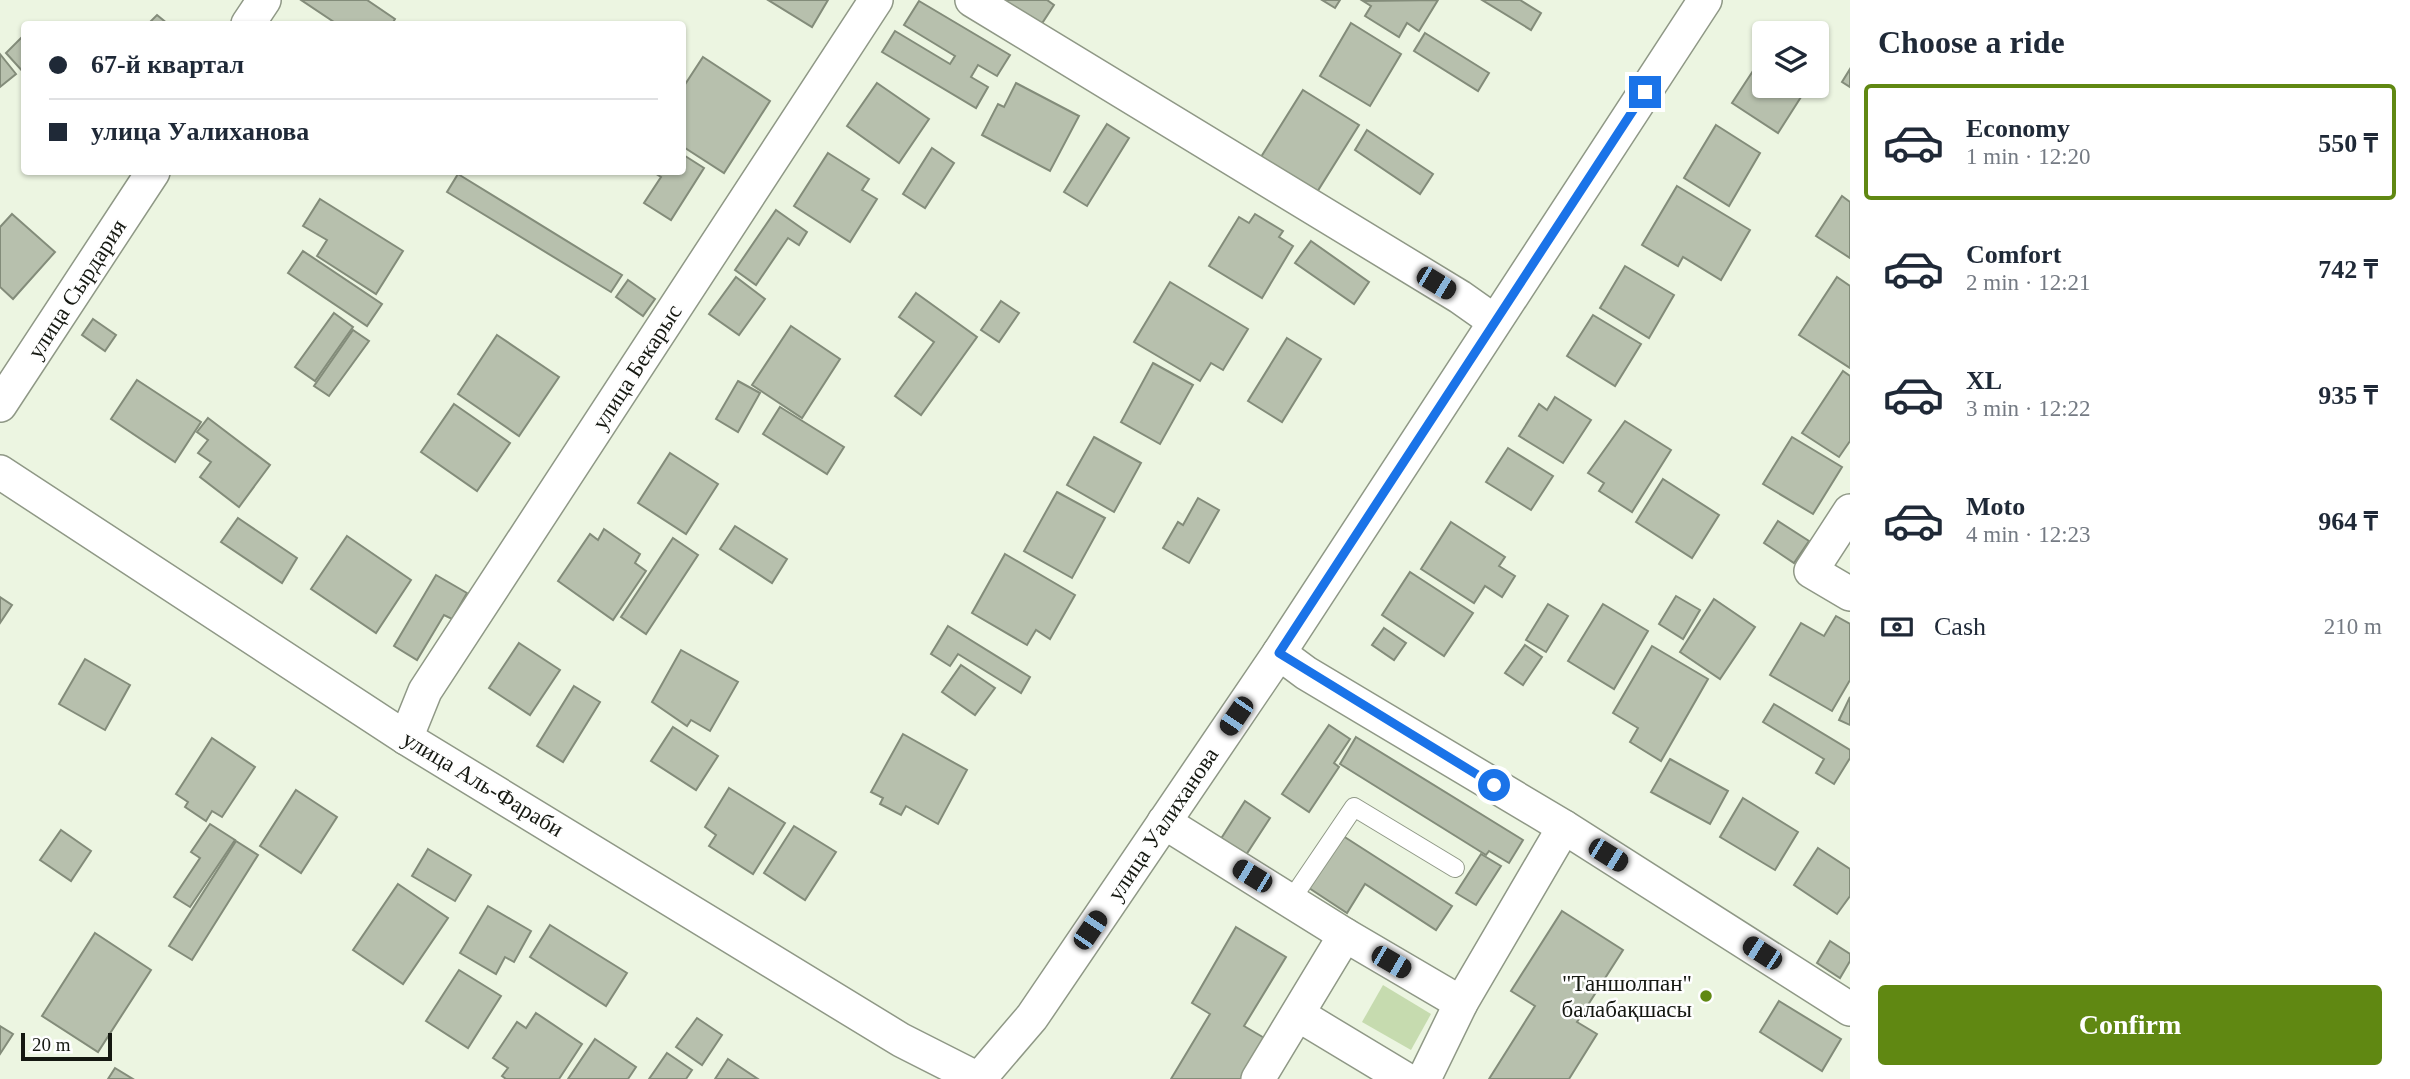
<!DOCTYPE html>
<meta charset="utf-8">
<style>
:root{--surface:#fff;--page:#f2f2f3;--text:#1f2937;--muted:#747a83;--line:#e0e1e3;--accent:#608812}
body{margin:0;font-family:"Times New Roman",serif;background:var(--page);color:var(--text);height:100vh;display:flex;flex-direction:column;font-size:26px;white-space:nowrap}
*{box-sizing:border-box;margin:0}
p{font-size:23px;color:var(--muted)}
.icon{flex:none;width:38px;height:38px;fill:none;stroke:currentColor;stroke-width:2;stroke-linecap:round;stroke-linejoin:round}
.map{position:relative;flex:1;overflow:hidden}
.side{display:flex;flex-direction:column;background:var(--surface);width:560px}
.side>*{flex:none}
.hud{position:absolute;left:21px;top:21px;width:665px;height:154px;border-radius:7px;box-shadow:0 2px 5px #0004;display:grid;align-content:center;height:154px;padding:0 28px;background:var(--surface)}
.fabs{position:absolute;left:1752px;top:21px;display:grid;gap:14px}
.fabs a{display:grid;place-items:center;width:77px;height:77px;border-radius:7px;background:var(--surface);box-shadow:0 2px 5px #0004;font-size:35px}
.scale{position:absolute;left:21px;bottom:18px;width:91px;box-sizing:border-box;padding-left:7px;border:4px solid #151811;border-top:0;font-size:19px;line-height:24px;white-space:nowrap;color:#151811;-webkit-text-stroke:5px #fefefe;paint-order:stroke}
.end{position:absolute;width:32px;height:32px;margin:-16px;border:9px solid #1a73e8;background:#fff;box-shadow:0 0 0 4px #fff}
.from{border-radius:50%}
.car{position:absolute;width:21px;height:42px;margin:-21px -10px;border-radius:9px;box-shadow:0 0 5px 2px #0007;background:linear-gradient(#222 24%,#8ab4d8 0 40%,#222 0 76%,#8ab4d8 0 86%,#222 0)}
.hud b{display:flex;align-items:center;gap:24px;height:66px;font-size:26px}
.hud b+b{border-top:2px solid var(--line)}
.hud i{width:18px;height:18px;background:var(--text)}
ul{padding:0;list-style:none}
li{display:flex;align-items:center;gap:21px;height:116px;margin:0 14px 10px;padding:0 14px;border:4px solid transparent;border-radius:7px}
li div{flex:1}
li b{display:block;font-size:26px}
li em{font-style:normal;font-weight:600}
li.active{border-color:var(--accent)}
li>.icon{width:63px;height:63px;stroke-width:1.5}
h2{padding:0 28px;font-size:32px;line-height:84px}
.pay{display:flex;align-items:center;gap:18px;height:77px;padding:0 28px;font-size:26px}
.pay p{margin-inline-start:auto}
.primary-button{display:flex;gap:14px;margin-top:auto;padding:14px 28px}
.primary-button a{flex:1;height:80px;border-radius:7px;background:var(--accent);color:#fff;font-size:28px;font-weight:600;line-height:80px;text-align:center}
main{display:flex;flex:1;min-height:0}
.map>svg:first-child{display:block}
.green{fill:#c6dbaf}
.building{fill:#b7c0ad;stroke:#838c7a;stroke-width:2}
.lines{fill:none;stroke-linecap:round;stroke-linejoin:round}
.lane-casing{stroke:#8f9886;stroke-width:20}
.street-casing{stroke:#8f9886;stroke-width:36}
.lane{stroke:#fff;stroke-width:18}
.street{stroke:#fff;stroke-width:33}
.route{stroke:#1a73e8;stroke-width:9}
.poi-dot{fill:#608812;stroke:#fefefe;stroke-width:2.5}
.labels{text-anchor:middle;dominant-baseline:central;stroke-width:5;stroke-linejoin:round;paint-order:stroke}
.street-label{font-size:23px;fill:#151811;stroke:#fefefe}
.poi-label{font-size:23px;fill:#151811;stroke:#fefefe;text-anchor:end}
</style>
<main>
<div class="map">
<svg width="1850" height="1079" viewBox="0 0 1850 1079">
<rect width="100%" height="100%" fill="#ecf5e1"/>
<polygon class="green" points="1383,985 1431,1014 1411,1050 1362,1022"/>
<g class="building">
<polygon points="301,0 367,0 395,19 392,24 337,24"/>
<polygon points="768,0 828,0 812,27"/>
<polygon points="990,0 1047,0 1054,5 1037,31"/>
<polygon points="1322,0 1340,0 1335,8"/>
<polygon points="1438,0 1419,31 1407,23 1399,37 1365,16 1371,6 1363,1"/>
<polygon points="1482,0 1520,0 1541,13 1531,30"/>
<polygon points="919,1 1010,55 997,76 978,65 971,77 988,87 976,108 882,52 895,31 950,64 955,56 904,25"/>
<polygon points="157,15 168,24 148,24"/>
<polygon points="1351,23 1401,54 1370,106 1320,76"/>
<polygon points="1425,33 1489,73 1478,91 1414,51"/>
<polygon points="21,38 24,42 24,73 6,53"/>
<polygon points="0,54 16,74 0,87"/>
<polygon points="1764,54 1764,86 1808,86 1778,133 1732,103"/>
<polygon points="703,57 770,101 724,173 682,146 682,89"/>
<polygon points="1850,69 1850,87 1842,82"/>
<polygon points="877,83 929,119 899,163 847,126"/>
<polygon points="1016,83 1079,116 1050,171 982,135 998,104 1004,107"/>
<polygon points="1303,90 1359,125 1317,192 1261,157"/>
<polygon points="1107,124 1129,138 1087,206 1064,192"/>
<polygon points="1716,125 1760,153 1729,206 1684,178"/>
<polygon points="1367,130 1433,174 1420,194 1355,150"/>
<polygon points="932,148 954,163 925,208 903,194"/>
<polygon points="828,153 869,179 862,190 877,199 850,242 794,206"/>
<polygon points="682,154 704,168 671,220 644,203 661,177 653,172 682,172"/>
<polygon points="458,174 622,275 611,292 447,192"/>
<polygon points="1677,186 1750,230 1721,280 1683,257 1678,266 1642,245"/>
<polygon points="1842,196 1850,202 1850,258 1816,236"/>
<polygon points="320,199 403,251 376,294 317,256 327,240 303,226"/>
<polygon points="776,210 807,232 799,245 788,238 756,285 735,270"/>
<polygon points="12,214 55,252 13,299 0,287 0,227"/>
<polygon points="1255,214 1283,231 1279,237 1293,246 1262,298 1209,266 1239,217 1249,223"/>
<polygon points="1311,241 1369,282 1354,304 1295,263"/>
<polygon points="303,251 382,304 367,326 288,273"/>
<polygon points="1625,266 1674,295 1649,338 1600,308"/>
<polygon points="736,277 765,299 739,335 709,314"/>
<polygon points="1837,277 1850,286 1850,368 1799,335"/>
<polygon points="628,280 655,299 643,316 616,297"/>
<polygon points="1170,282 1248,329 1223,370 1211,363 1200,381 1134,342"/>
<polygon points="916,293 977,337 921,415 895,396 934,342 899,317"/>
<polygon points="1001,301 1019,313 999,342 981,330"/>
<polygon points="334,313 353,327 315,381 295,367"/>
<polygon points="1593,315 1641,344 1615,386 1567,356"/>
<polygon points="93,319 116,335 105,351 82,335"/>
<polygon points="791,326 840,359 802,418 752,385"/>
<polygon points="353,330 369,341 329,396 314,386"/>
<polygon points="497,335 559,377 519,436 458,394"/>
<polygon points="1287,338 1321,359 1282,422 1248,401"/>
<polygon points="1153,363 1193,385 1160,444 1121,422"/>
<polygon points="1843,371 1850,376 1850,441 1839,457 1802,433"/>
<polygon points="137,380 201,422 175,462 111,419"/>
<polygon points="738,381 760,393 738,432 716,419"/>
<polygon points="1555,397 1591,420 1563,463 1519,436 1539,404 1547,410"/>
<polygon points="454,404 510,443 477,491 421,452"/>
<polygon points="780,407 844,447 827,474 763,434"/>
<polygon points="208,418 270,465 239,507 200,477 211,462 198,453 208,440 197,432"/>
<polygon points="1625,421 1671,450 1632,512 1599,491 1604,483 1588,473"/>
<polygon points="1094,437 1141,463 1114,512 1067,485"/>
<polygon points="1792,437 1842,467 1813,514 1763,484"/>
<polygon points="1508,448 1553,476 1531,510 1486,482"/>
<polygon points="670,453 718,484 686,534 638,503"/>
<polygon points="1663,479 1719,515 1692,558 1636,522"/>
<polygon points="1057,492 1105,518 1072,578 1024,551"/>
<polygon points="1198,498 1219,510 1189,563 1163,548 1178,522 1183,525"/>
<polygon points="238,518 297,558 282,583 221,542"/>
<polygon points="1778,521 1809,541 1794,563 1764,543"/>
<polygon points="1451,522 1505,557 1499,566 1515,576 1502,597 1485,586 1474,603 1421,569"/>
<polygon points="735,526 787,559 772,583 720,549"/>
<polygon points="604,529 640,554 635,563 646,571 613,620 558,581 590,534 598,540"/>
<polygon points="347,536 411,580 376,633 311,589"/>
<polygon points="673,538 698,555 646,634 621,617"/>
<polygon points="1005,554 1075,595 1050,639 1036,630 1027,645 972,613"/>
<polygon points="1410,572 1473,613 1444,656 1382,615"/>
<polygon points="436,575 467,593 452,619 444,615 417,660 394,646"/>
<polygon points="1676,596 1700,610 1683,639 1659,624"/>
<polygon points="0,597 12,605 0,623"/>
<polygon points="1714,599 1755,627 1720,679 1680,652"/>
<polygon points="1548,604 1568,616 1546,652 1526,640"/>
<polygon points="1603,604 1648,631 1614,689 1568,661"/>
<polygon points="1836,616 1850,624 1850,680 1832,711 1770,675 1801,623 1824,636"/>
<polygon points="948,626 1030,677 1021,693 958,654 950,666 931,654"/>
<polygon points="1384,628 1406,643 1394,660 1372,645"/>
<polygon points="519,643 560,670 530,715 489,688"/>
<polygon points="1525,645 1542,657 1523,685 1505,673"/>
<polygon points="1652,646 1708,679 1661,761 1630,742 1638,728 1613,713"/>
<polygon points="681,650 738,682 710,731 691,720 687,726 652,702"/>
<polygon points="85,659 130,685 105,730 59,704"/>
<polygon points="961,665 995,688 975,715 942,692"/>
<polygon points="574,686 600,702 563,762 537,746"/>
<polygon points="1850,697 1850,725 1839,720"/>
<polygon points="1774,704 1850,750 1850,758 1834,784 1816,773 1824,759 1763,722"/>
<polygon points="1329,725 1350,739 1334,763 1339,767 1309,812 1282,794"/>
<polygon points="673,727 718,756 696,790 651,761"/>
<polygon points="903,734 967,770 938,824 906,806 901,815 880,804 883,798 871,792"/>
<polygon points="1356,737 1523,840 1509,863 1489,851 1486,855 1340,764"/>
<polygon points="212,738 255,767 222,817 212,811 206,821 185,807 188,802 176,794"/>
<polygon points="1670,759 1728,791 1710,824 1651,792"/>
<polygon points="729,788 785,823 753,874 709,846 716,835 705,827"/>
<polygon points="296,790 337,817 301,873 260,846"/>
<polygon points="1743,798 1798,832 1775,870 1720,837"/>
<polygon points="1245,801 1270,818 1242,861 1217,845"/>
<polygon points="210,824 235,840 190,907 174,897 200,858 191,852"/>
<polygon points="794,826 836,852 805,900 764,873"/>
<polygon points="61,830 91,851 71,881 40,860"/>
<polygon points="1340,834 1452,906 1436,930 1365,884 1347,913 1306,886"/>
<polygon points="236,841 258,855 192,960 169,946"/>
<polygon points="1818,848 1850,869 1850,896 1837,914 1794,885"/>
<polygon points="428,849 471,875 455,901 412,876"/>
<polygon points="1481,854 1501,866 1476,905 1456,893"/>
<polygon points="398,884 448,918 403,984 353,950"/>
<polygon points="488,906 531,931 514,962 505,957 496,974 460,953"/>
<polygon points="1562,911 1623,950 1577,1022 1597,1034 1569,1079 1489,1079 1535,1006 1511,991"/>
<polygon points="550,925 627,973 606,1006 530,957"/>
<polygon points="1236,927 1286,957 1244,1026 1266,1039 1242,1079 1171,1079 1210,1014 1192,1003"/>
<polygon points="95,933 151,970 98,1052 42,1016"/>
<polygon points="1830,941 1850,954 1850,961 1840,978 1817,963"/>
<polygon points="459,970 501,996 468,1048 426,1021"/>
<polygon points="1779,1001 1841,1039 1822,1071 1760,1032"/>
<polygon points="536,1013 582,1044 559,1079 506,1079 502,1076 508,1068 493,1058 517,1022 526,1028"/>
<polygon points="697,1018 722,1035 702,1065 676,1047"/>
<polygon points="0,1026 13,1034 0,1054"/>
<polygon points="595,1039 636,1067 628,1079 568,1079"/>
<polygon points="667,1053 692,1070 686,1079 649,1079"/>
<polygon points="728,1059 758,1079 715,1079"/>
<polygon points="115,1068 133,1079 108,1079"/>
</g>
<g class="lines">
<defs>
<polyline id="lane" points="1291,900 1354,807 1455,868"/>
<g id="street">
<polyline points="972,0 1460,297 1494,321"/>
<polyline points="248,24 264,0"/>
<polyline points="0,405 153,172"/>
<polyline points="0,472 406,738 901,1040 978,1079"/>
<polyline points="1850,511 1811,571 1850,594"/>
<polyline points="1279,653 1306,673 1564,827 1850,1009"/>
<polyline points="406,738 425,691 876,0"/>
<polyline points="1164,822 1345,935 1461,1003"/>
<polyline points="1299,1015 1405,1079"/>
<polyline points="979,1079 1032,1017 1279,653 1705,0"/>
<polyline points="1258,1079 1345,935"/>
<polyline points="1424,1079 1461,1003 1564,827"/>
</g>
</defs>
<use href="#lane" class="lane-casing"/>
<use href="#street" class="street-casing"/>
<use href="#lane" class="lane"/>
<use href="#street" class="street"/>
</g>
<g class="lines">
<polyline class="route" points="1494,785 1279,653 1645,92"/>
</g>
<circle class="poi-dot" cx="1706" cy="996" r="7"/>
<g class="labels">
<g class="street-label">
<text transform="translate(77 289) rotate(-57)">улица Сырдария</text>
<text transform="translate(637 367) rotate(-57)">улица Бекарыс</text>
<text transform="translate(483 784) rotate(31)">улица Аль-Фараби</text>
<text transform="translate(1163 824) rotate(-56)">улица Уалиханова</text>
</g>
<g class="poi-label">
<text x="1692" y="983">"Таншолпан"<tspan x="1692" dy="26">балабақшасы</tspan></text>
</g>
</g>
</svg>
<div class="fabs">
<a><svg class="icon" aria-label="layers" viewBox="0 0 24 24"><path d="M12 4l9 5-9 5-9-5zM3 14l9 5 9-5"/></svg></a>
</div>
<div class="scale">20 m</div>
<i class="end from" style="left:1494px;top:785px"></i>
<i class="end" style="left:1645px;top:92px"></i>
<i class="car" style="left:1436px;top:283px;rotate:121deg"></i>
<i class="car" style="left:1236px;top:716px;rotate:214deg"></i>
<i class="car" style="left:1608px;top:855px;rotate:122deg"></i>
<i class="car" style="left:1252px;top:876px;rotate:301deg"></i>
<i class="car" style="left:1090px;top:930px;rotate:34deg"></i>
<i class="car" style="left:1762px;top:953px;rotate:303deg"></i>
<i class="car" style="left:1391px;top:962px;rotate:120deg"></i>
<div class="hud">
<b><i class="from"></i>67-й квартал</b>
<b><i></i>улица Уалиханова</b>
</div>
</div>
<section class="side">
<h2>Choose a ride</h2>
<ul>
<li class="active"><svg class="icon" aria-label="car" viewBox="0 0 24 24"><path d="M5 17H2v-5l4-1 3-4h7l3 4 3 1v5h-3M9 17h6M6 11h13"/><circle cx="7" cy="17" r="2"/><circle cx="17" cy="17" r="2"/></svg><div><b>Economy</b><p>1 min · 12:20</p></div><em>550 ₸</em></li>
<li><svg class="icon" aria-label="car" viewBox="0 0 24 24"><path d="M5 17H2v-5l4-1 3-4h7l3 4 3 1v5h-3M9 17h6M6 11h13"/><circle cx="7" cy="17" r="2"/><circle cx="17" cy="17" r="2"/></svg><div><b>Comfort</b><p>2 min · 12:21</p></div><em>742 ₸</em></li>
<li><svg class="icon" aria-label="car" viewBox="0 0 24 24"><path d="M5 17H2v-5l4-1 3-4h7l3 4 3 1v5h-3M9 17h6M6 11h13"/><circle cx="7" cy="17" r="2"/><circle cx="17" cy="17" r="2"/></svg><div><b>XL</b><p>3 min · 12:22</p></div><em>935 ₸</em></li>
<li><svg class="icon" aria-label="car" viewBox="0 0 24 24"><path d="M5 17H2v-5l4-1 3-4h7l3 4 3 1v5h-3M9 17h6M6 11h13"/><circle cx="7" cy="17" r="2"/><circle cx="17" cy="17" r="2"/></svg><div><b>Moto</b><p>4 min · 12:23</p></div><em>964 ₸</em></li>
</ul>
<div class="pay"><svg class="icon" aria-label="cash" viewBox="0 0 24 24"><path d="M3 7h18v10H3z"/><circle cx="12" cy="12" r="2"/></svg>Cash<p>210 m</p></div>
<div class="primary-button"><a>Confirm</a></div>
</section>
</main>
